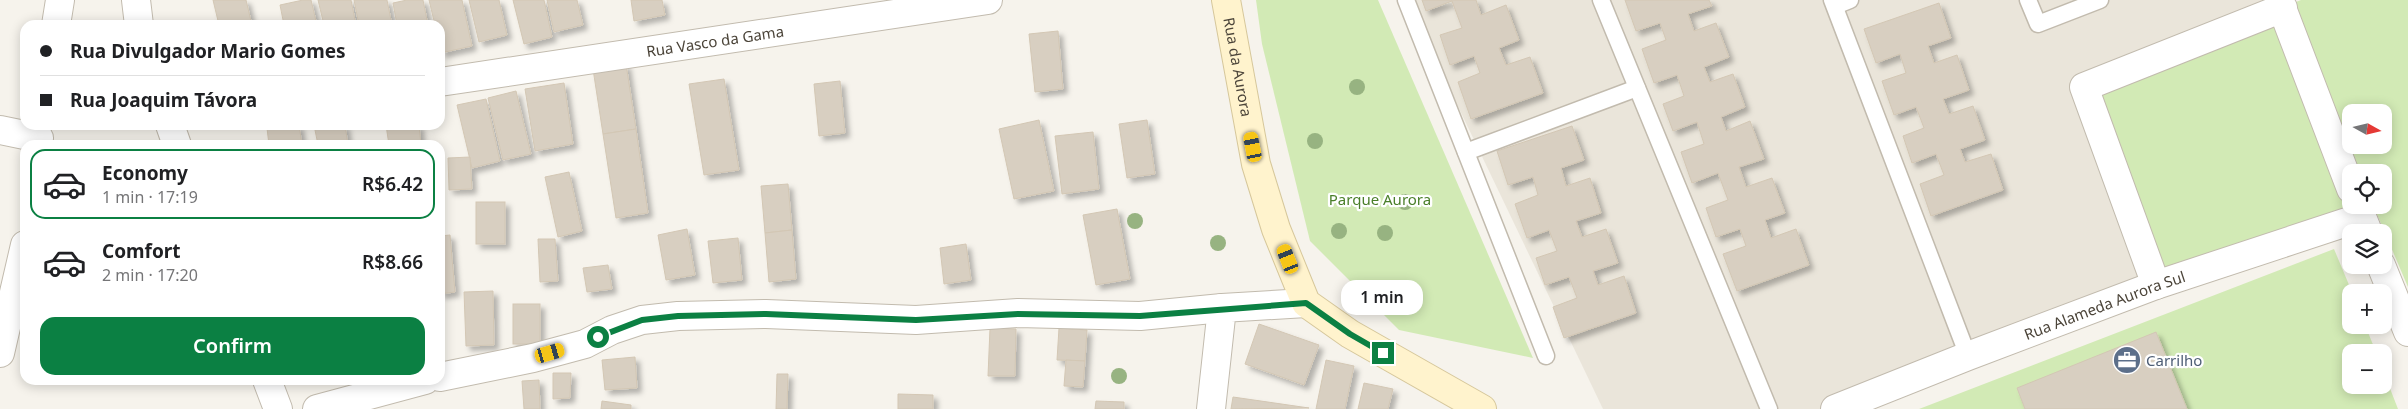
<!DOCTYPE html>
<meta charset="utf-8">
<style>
:root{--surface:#fff;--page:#f2f2f2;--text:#202124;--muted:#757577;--line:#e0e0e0;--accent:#0b8043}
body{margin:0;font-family:"Noto Sans",sans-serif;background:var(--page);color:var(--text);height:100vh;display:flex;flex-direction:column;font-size:19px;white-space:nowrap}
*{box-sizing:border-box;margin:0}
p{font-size:16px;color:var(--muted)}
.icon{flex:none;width:28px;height:28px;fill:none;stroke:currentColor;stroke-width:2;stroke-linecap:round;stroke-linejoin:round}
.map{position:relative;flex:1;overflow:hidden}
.sheet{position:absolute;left:20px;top:140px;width:425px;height:245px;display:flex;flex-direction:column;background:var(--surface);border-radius:15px;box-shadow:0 2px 12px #0003}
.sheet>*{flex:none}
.guide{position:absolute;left:20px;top:20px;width:425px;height:110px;border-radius:15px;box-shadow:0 2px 12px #0003;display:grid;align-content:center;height:110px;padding:0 20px;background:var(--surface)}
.needle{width:32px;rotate:98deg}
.buttons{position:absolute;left:2342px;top:104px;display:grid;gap:10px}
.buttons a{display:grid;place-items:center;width:50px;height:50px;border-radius:10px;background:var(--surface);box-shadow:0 2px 12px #0003;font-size:25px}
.end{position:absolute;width:22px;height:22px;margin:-11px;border:6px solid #0b8043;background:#fff;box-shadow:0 0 0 2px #fff}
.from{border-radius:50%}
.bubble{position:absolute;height:35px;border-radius:15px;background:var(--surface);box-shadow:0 2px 12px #0003;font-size:16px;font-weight:600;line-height:35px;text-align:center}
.car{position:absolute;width:15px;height:30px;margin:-15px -8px;border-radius:6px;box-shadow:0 0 4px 1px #0007;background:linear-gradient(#f5c518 24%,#345 0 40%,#f5c518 0 76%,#345 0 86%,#f5c518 0)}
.guide b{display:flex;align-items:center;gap:18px;height:48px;font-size:19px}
.guide b+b{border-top:1px solid var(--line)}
.guide i{width:12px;height:12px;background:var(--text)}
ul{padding:9px 0 0;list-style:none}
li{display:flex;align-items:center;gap:15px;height:70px;margin:0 10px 8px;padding:0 10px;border:2px solid transparent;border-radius:15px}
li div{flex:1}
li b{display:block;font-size:19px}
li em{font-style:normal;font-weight:600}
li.on{border-color:var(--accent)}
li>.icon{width:45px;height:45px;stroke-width:1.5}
.action{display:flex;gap:10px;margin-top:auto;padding:10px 20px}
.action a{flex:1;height:58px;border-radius:15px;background:var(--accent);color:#fff;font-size:20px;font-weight:600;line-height:58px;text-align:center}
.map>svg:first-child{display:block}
.residential{fill:#eae5da}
.green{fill:#d2eab5;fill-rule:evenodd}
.building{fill:#d8cfc1;stroke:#d3c7b4;filter:url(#shadow)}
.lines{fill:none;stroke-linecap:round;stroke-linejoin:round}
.lane-casing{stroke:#c2bbae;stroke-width:19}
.street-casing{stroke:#c2bbae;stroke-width:30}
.secondary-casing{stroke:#d6c79b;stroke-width:30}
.lane{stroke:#fff;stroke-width:16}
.street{stroke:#fff;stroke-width:28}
.secondary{stroke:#fff3cd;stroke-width:28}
.tree{fill:#97b381}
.route{stroke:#0b8043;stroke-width:6}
.labels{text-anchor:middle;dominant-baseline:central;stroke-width:4.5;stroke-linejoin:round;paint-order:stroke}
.street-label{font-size:15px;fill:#4b4439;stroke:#fff}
.park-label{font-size:15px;fill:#4a7f2a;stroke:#fff}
.service-label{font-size:15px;fill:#4e5e75;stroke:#fff;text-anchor:start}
</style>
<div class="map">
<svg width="2408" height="409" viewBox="0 0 2408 409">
<defs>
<filter id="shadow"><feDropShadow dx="4.5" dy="4.5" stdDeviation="2.5" flood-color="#0004"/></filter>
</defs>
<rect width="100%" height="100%" fill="#f6f3ec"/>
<polygon class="residential" points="1407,0 2280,0 2351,205 1858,409 1603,409"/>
<g class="green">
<polygon points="1256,0 1378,0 1533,358 1399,330 1310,241 1262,44"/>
<path d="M2301 0H2408V287L2373 205H2384V172H2358L2351 189V205H2357L2156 285 2084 87ZM2351 112H2384V145H2351Z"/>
<polygon points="2334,249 2352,292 2351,325 2365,325 2376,352 2351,352 2351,385 2384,385 2384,373 2398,409 1919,409"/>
</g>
<g class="building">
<polygon points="213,0 246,0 252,25 219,25"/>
<polygon points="303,0 311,0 317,25 284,25 280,5"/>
<polygon points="318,0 351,0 356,25 324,25"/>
<polygon points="354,0 387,0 392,25 359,25"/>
<polygon points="407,0 423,0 428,25 397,25 393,3"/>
<polygon points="429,0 462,0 472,46 441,53 440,25 435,25"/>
<polygon points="469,0 499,0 507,35 479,42"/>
<polygon points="513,0 544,0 552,37 524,44"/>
<polygon points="547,0 577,0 583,25 554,32"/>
<polygon points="631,0 662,0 665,15 634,21"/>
<polygon points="1422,0 1476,0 1481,15 1506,5 1519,40 1499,48 1506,65 1530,57 1543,93 1471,119 1458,82 1480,73 1474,56 1450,65 1440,35 1462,28 1452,1 1426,11"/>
<polygon points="1625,0 1709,0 1712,6 1688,14 1694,31 1716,23 1729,57 1704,67 1710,82 1733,74 1745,107 1721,117 1726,131 1750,121 1764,159 1739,167 1746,187 1772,178 1785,213 1765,220 1771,238 1796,229 1809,265 1737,291 1723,254 1746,246 1740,229 1716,237 1706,208 1728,200 1718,173 1692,183 1681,152 1704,144 1697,122 1673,131 1663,104 1684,96 1677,75 1654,83 1642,49 1666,40 1660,23 1636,31"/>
<polygon points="1939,3 1951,38 1928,46 1934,63 1957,55 1969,90 1943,99 1949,114 1973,106 1985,140 1960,149 1965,162 1991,154 2003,190 1931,216 1920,184 1944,175 1936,154 1912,163 1903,136 1924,128 1916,107 1894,115 1882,81 1906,73 1900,54 1876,63 1864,29"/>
<polygon points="1058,31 1063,89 1035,92 1029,34"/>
<polygon points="626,64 636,129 603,134 593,69"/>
<polygon points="724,79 739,170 704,175 689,84"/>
<polygon points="840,81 845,133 819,136 814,84"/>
<polygon points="564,83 573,144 535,151 525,89"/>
<polygon points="516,91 531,154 503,160 488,98"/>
<polygon points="486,99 500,161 472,168 457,105"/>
<polygon points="1039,120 1054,191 1014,199 999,129"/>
<polygon points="1147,120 1155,174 1127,178 1119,124"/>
<polygon points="299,125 302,145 269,145 267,128"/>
<polygon points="314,125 345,125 348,145 318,145"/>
<polygon points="386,125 419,125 421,145 389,145"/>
<polygon points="1572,126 1584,160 1561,168 1566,186 1590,178 1601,213 1576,221 1582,237 1606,229 1618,263 1593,271 1598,285 1624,276 1636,313 1564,338 1553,307 1577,298 1569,277 1545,285 1536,258 1557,251 1549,230 1527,238 1515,204 1538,195 1533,177 1508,185 1497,151"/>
<polygon points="636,129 648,213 616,218 603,134"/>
<polygon points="1093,132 1099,189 1062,194 1055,136"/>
<polygon points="470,157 472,189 449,190 448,158"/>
<polygon points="569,172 582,231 558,237 545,177"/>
<polygon points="788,184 792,230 765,233 761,186"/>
<rect x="476" y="202" width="29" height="42"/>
<polygon points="1117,209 1130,279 1096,285 1083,215"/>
<polygon points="687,229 695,275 666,280 658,235"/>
<polygon points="792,230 796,279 769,282 765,233"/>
<polygon points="450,235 455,292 440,294 440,236"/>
<polygon points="738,238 742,280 713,283 708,241"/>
<polygon points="538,239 555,239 558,281 540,282"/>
<polygon points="966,244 971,280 944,284 940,248"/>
<polygon points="608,265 612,289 587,292 583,268"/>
<polygon points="493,291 494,345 466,346 464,292"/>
<rect x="513" y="304" width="27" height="40"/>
<polygon points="1259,324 1319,345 1304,385 1245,364"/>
<polygon points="990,328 1016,329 1015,376 988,376"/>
<polygon points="1059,328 1087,330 1085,361 1057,360"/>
<polygon points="2156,332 2187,409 2025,409 2017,388"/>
<polygon points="635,357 637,388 605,390 602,360"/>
<polygon points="1066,360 1085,361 1083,387 1064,386"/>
<polygon points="1326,360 1354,366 1345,409 1316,409"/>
<polygon points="553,373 571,373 570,398 553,399"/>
<polygon points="777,374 788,374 787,409 776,409"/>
<polygon points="539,380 540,409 524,409 522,381"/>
<polygon points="1364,383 1393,389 1388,409 1358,409"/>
<polygon points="898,394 933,395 933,409 898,409"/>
<polygon points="1233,397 1309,408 1231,409"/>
<polygon points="602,401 631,405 631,409 601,409"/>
<polygon points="1096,401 1124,402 1124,409 1095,409"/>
</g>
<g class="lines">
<defs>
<g id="lane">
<polyline points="1406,0 1546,356"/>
<polyline points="1601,0 1769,409"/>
<polyline points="1832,0 1968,356"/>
<polyline points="2028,0 2038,24 2100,0"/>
<polyline points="1835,6 1850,0"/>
<polyline points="1466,152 1637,88"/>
</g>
<g id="street">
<polyline points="136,0 139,25"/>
<polyline points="2279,0 2351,189"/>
<polyline points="56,25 60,0"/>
<path id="s1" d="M440 82 988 0"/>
<polyline points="170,125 177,145"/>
<polyline points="0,130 39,138"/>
<polyline points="2381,265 2408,332"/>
<polyline points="2156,285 2084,87 2283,8"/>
<polyline points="0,353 25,245"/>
<polyline points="440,377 533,358 585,344 612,330 642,320 678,316 766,314 916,320 1018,313 1140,316 1222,308"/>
<polyline points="267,380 278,409"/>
<polyline points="317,409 425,380"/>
<polyline points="1211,409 1222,308 1306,303"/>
<path id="s2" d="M1835 409 1968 356 2156 285 2362 217 2368 232"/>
</g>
<g id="secondary">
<path id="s3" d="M1226 0 1256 164 1276 229 1306 303 1350 334 1482 409"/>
</g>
</defs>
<use href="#lane" class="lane-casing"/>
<use href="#street" class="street-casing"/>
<use href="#secondary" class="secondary-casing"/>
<use href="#lane" class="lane"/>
<use href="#street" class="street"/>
<use href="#secondary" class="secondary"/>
</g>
<g class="tree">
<circle cx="1357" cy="87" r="8"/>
<circle cx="1315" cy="141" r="8"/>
<circle cx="1405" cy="202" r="8"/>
<circle cx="1135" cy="221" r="8"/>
<circle cx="1339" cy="231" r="8"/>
<circle cx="1385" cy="233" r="8"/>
<circle cx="1218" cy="243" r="8"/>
<circle cx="1119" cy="376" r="8"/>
</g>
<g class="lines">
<polyline class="route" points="598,337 642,320 678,316 766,314 916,320 1018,314 1140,316 1306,303 1350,334 1383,353"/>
</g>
<defs>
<symbol id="office-disc" viewBox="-11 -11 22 22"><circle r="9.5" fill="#5c6f8a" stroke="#fff"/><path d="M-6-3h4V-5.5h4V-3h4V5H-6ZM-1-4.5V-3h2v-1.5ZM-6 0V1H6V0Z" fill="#fff"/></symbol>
</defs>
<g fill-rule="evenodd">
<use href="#office-disc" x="2111" y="344" width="32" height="32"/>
</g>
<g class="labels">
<g class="street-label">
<text stroke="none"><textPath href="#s1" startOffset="278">Rua Vasco da Gama</textPath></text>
<text stroke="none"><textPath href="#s3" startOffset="68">Rua da Aurora</textPath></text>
<text stroke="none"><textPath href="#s2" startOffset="289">Rua Alameda Aurora Sul</textPath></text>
</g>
<g class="park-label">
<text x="1380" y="199">Parque Aurora</text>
</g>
<g class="service-label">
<text x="2146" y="360">Carrilho</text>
</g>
</g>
</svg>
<div class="buttons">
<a><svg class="needle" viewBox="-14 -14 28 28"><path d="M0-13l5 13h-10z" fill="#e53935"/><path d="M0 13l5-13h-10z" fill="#757577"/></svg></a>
<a><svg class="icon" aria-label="locate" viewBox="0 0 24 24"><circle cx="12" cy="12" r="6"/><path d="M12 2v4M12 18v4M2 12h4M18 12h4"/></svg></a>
<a><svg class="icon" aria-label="layers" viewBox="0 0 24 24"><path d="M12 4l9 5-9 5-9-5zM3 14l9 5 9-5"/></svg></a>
<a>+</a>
<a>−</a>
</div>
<i class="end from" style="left:598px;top:337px"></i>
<i class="end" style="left:1383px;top:353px"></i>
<div class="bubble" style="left:1341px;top:280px;width:82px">1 min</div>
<i class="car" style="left:1253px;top:147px;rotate:349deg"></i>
<i class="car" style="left:1288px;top:259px;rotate:338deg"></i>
<i class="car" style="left:550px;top:353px;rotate:74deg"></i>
<div class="guide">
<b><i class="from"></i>Rua Divulgador Mario Gomes</b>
<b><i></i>Rua Joaquim Távora</b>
</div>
<section class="sheet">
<ul>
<li class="on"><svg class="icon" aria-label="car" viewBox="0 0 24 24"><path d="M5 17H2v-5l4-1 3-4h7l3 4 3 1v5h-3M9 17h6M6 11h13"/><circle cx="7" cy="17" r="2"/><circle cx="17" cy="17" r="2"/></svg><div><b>Economy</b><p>1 min · 17:19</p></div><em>R$6.42</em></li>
<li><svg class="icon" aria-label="car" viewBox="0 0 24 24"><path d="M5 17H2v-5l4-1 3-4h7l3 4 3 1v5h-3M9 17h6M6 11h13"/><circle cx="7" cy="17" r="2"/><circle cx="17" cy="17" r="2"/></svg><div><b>Comfort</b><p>2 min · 17:20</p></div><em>R$8.66</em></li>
</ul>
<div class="action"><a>Confirm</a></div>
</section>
</div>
